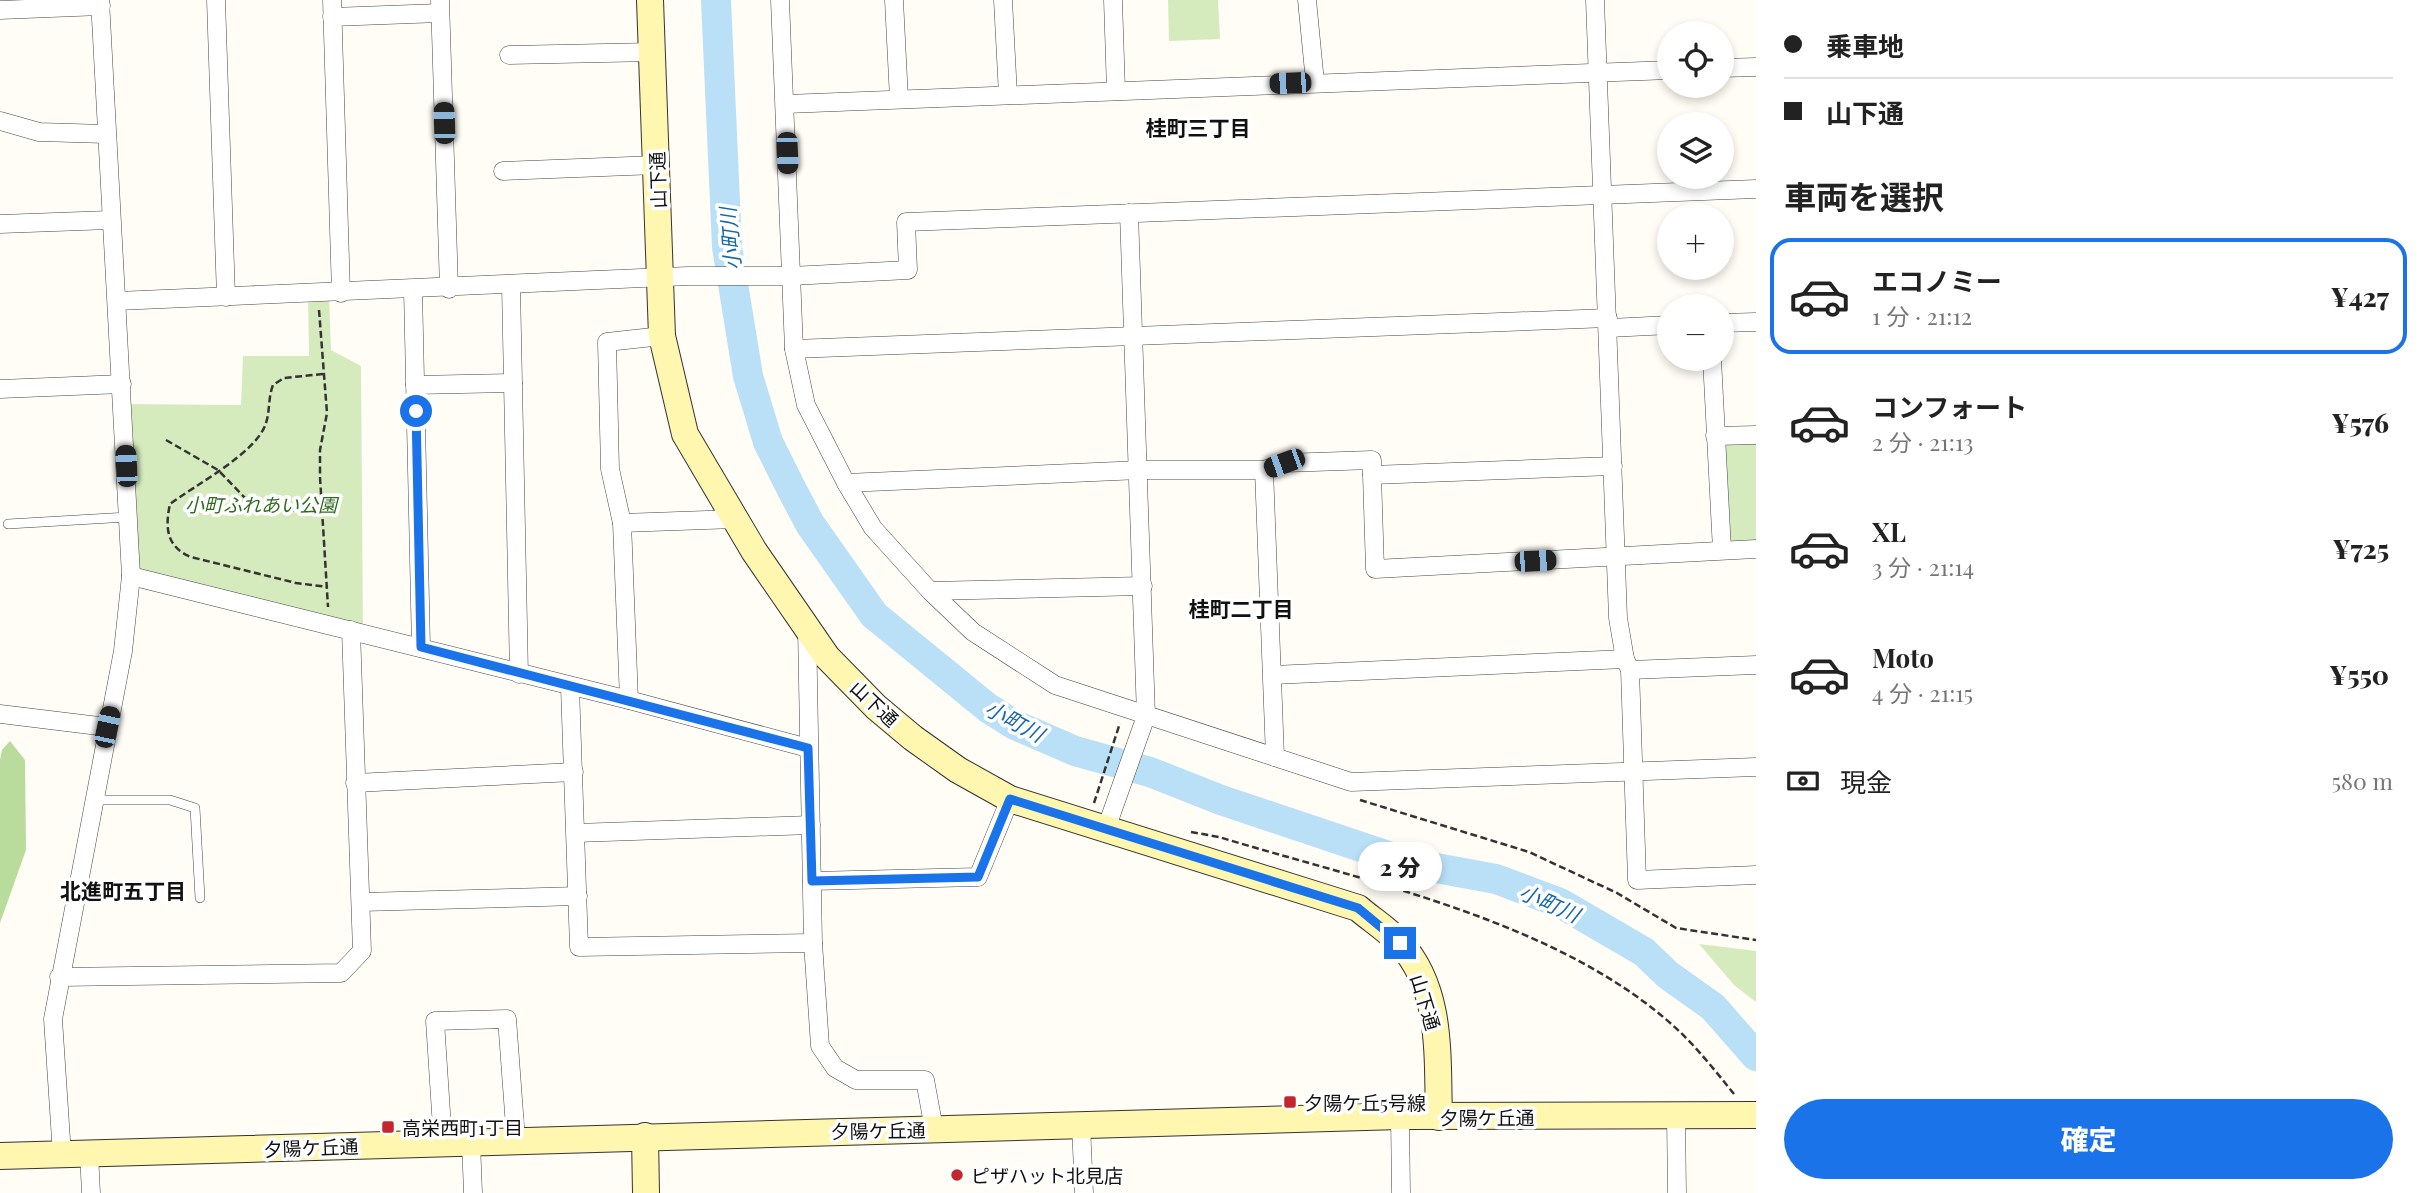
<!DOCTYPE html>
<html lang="ja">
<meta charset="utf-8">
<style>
:root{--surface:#fff;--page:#f2f2f2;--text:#222;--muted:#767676;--line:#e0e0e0;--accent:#1a73e8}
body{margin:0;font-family:"Playfair Display","Noto Sans JP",serif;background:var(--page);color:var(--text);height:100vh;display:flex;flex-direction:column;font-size:26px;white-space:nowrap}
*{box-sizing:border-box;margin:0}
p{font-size:23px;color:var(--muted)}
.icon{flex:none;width:38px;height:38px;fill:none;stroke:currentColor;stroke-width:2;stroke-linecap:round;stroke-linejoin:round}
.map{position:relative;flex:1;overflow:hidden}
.sheet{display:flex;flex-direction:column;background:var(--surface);width:665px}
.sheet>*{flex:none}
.guide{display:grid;align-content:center;height:154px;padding:0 28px;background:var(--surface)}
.buttons{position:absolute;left:1657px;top:21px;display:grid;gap:14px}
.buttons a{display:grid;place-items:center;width:77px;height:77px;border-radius:50%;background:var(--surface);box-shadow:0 4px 10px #0003;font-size:35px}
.end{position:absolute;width:32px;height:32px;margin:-16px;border:9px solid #1a73e8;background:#fff;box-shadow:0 0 0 4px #fff}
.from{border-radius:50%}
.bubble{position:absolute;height:49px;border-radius:24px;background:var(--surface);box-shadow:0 4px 10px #0003;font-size:23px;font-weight:800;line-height:49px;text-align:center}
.car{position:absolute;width:21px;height:42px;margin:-21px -10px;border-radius:9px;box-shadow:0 0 5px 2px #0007;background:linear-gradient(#222 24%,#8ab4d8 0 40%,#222 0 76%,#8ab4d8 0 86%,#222 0)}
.guide b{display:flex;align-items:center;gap:24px;height:66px;font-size:26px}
.guide b+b{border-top:2px solid var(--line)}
.guide i{width:18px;height:18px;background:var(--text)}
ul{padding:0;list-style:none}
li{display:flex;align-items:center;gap:21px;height:116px;margin:0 14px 10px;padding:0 14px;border:4px solid transparent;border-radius:21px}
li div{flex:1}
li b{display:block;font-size:26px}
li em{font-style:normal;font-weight:800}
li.active{border-color:var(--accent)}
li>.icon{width:63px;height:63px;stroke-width:1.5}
h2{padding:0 28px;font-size:32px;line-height:84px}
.pay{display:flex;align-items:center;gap:18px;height:77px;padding:0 28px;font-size:26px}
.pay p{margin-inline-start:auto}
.cta{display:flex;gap:14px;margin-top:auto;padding:14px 28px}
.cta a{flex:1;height:80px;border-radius:42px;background:var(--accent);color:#fff;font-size:28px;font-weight:800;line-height:80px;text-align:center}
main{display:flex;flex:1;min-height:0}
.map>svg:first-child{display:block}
.green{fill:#d5ebbd}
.forest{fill:#b9dc9c}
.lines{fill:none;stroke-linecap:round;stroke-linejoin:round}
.river{stroke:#b9e0f7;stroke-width:30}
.lane-casing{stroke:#444;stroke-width:10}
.street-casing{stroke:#444;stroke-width:19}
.secondary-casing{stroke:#333;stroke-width:28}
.path{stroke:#333;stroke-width:2.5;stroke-dasharray:7 3.5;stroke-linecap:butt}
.lane{stroke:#fff;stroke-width:9}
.street{stroke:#fff;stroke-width:18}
.secondary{stroke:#fff6b0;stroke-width:26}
.route{stroke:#1a73e8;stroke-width:9}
.poi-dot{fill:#c4262e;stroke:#fff;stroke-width:2.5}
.labels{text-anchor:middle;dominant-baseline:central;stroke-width:7;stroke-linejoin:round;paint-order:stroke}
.street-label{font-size:19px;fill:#111;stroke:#fff}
.park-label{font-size:19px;font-style:italic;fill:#2f6b1f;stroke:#fff}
.poi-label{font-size:19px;fill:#111;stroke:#fff;text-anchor:start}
.neighbourhood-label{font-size:21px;font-weight:bold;fill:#111;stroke:#fff}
.water-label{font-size:21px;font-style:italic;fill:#1768a6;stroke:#fff}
</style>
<main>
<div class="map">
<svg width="1756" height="1193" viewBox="0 0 1756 1193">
<rect width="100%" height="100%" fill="#fffdf5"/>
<g class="green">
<polygon points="1168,0 1218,0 1220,39 1169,41"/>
<polygon points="308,294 329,294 331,350 361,366 363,633 131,576 123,404 241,405 243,356 309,356"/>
<polygon points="1756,435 1756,549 1722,550 1715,436"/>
<polygon points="1699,944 1756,951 1756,1002 1734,985"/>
</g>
<polygon class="forest" points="10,741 25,760 26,850 0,923 0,760 2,750"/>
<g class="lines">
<polyline class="river" points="716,0 727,247 748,376 768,442 792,490 810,524 874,615 988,708 1015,725 1075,751 1150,772 1221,800 1409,863 1496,879 1560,903 1644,952 1668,975 1713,1007 1756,1056"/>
<defs>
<g id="lane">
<polyline points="8,524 128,517"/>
<polyline points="93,800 170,800 195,808 200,898"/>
</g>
<g id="street">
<polyline points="216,0 226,297"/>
<polyline points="332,0 341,293"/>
<polyline points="440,0 449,289"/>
<polyline points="780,0 794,349 806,405 846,483 873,528 930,591 973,632 1055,685 1351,782 1756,767"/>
<polyline points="894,0 899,99"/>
<polyline points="1003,0 1008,95"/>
<polyline points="1113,0 1116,91"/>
<polyline points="1307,0 1315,82"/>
<polyline points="1595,0 1618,618 1625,659 1630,670 1637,880 1756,875"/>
<polyline points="0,10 101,6"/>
<polyline points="332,17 440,13"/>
<polyline points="509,55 653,52"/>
<polyline points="1722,68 1756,67"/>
<polyline points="786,104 1670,70"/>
<polyline points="0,121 39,132 106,134"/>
<polyline points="503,171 656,165"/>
<polyline points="0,224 110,220"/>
<polyline points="511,286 519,674"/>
<polyline points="413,290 421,647"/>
<polyline points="117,301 688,276 791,276 908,270 906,222 1756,189"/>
<polyline points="1722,323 1756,322"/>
<polyline points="1609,328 1670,325"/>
<polyline points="794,349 1608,318"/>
<polyline points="1712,359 1722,550"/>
<polyline points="415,385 513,383"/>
<polyline points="0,389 122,384"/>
<polyline points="1715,436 1756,435"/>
<polyline points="1264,470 1275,757"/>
<polyline points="1372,475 1375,569 1756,549"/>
<polyline points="846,483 1140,470 1264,470 1284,463 1372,460 1372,475 1613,466"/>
<polyline points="622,523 610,469 607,342 662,336"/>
<polyline points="131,576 629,700 808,748"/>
<polyline points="930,591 1143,586"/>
<polyline points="807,628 813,943 820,1046 835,1068 856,1080 925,1080 934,1129"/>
<polyline points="1630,670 1756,665"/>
<polyline points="1273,675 1625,659"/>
<polyline points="570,687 579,947 813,943"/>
<polyline points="629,700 622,523 735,519"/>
<polyline points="0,714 107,727"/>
<polyline points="355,783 574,772"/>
<polyline points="1106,829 1146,716 1129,213"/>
<polyline points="576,833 811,825"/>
<polyline points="812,881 978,877 1010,799"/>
<polyline points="362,902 578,896"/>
<polyline points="59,977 341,973 362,951 351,630"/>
<polyline points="1400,1116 1401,1193"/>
<polyline points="1676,1117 1677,1193"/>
<polyline points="1081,1125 1084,1193"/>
<polyline points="471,1142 473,1193"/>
<polyline points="443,1143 435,1021 507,1019 516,1140"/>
<polyline points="89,1154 91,1193"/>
<polyline points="62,1155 53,1019 123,651 131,576 100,0"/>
</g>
<g id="secondary">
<path d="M650 0 662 336 685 434 754 551 827 657 876 707 913 738 958 770 1010 799 1358 908C1372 920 1388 930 1400 943 1443 990 1437 1057 1439 1117"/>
<polyline points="645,1136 646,1193"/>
<polyline points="0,1156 1400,1116 1756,1115"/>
</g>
</defs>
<use href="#lane" class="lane-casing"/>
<use href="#street" class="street-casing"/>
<use href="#secondary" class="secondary-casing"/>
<g class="path">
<polyline points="319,310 327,413 320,450 320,477 328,607"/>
<path d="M323 374 284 378 273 385C268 398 270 411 266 423 257 453 195 485 170 504 165 527 166 547 191 557L296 583 328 587"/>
<polyline points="166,440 218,470 248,501 267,509 302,511 323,506"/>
<polyline points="1360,800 1529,852 1617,893 1676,928 1756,940"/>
<polyline points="1094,803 1120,723"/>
<path d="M1191 832 1219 837C1367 882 1563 922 1679 1031 1699 1050 1717 1073 1734 1094"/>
</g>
<use href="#lane" class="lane"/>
<use href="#street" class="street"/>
<use href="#secondary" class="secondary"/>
</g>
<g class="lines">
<polyline class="route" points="416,411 421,647 808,748 812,881 978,877 1010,799 1358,908 1400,943"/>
</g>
<g class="poi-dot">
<rect x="1283" y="1095" width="14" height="14" rx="3.5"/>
<rect x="381" y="1120" width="14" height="14" rx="3.5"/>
<circle cx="957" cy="1175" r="7"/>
</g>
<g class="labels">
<g class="street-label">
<text transform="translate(657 180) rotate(-92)">山下通</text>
<text transform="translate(875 703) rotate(43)">山下通</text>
<text transform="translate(1426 1002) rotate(73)">山下通</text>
<text x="1487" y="1117">夕陽ケ丘通</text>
<text transform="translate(878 1130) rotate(-1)">夕陽ケ丘通</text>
<text transform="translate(311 1147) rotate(-2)">夕陽ケ丘通</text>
</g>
<g class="park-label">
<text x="261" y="504">小町ふれあい公園</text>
</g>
<g class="poi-label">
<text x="1304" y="1102">夕陽ケ丘5号線</text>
<text x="402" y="1127">高栄西町1丁目</text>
<text x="971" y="1175">ピザハット北見店</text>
</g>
<g class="neighbourhood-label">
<text x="1198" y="127">桂町三丁目</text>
<text x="1241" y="608">桂町二丁目</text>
<text x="123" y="890">北進町五丁目</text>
</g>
<g class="water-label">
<text transform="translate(729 239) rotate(-95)">小町川</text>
<text transform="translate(1015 720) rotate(28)">小町川</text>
<text transform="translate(1550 902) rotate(24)">小町川</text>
</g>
</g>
</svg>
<div class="buttons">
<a><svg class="icon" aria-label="locate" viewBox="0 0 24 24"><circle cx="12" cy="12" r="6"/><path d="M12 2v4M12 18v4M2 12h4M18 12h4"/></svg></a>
<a><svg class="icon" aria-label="layers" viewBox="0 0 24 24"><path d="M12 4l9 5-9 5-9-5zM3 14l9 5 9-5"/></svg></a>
<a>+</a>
<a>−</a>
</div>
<i class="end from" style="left:416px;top:411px"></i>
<i class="end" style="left:1400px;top:943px"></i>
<div class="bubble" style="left:1358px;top:842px;width:84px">2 分</div>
<i class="car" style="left:1290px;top:83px;rotate:268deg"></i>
<i class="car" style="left:444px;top:123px;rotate:358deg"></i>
<i class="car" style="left:787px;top:153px;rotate:178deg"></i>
<i class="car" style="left:1284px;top:463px;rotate:250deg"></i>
<i class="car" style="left:126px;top:466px;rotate:357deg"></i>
<i class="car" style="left:1535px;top:561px;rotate:87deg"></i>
<i class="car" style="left:107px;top:727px;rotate:12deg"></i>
</div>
<section class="sheet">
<div class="guide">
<b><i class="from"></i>乗車地</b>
<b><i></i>山下通</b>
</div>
<h2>車両を選択</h2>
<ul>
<li class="active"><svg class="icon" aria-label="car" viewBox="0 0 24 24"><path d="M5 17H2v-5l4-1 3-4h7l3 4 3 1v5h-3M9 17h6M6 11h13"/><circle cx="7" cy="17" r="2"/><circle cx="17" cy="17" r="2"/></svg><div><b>エコノミー</b><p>1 分 · 21:12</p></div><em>¥427</em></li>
<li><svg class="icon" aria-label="car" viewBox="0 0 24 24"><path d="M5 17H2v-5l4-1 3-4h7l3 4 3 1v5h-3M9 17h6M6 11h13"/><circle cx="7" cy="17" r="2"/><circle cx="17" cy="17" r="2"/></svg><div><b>コンフォート</b><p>2 分 · 21:13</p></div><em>¥576</em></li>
<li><svg class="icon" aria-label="car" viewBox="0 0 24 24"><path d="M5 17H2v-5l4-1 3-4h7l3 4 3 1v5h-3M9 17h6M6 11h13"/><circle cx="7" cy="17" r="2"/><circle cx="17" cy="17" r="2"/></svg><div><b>XL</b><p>3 分 · 21:14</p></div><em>¥725</em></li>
<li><svg class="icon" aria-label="car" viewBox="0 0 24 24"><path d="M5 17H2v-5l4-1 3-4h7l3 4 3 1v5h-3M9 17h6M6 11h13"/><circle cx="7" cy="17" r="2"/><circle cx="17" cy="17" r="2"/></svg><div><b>Moto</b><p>4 分 · 21:15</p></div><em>¥550</em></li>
</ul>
<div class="pay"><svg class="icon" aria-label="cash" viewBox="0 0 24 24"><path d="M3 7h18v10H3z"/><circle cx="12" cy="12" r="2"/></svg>現金<p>580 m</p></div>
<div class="cta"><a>確定</a></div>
</section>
</main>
